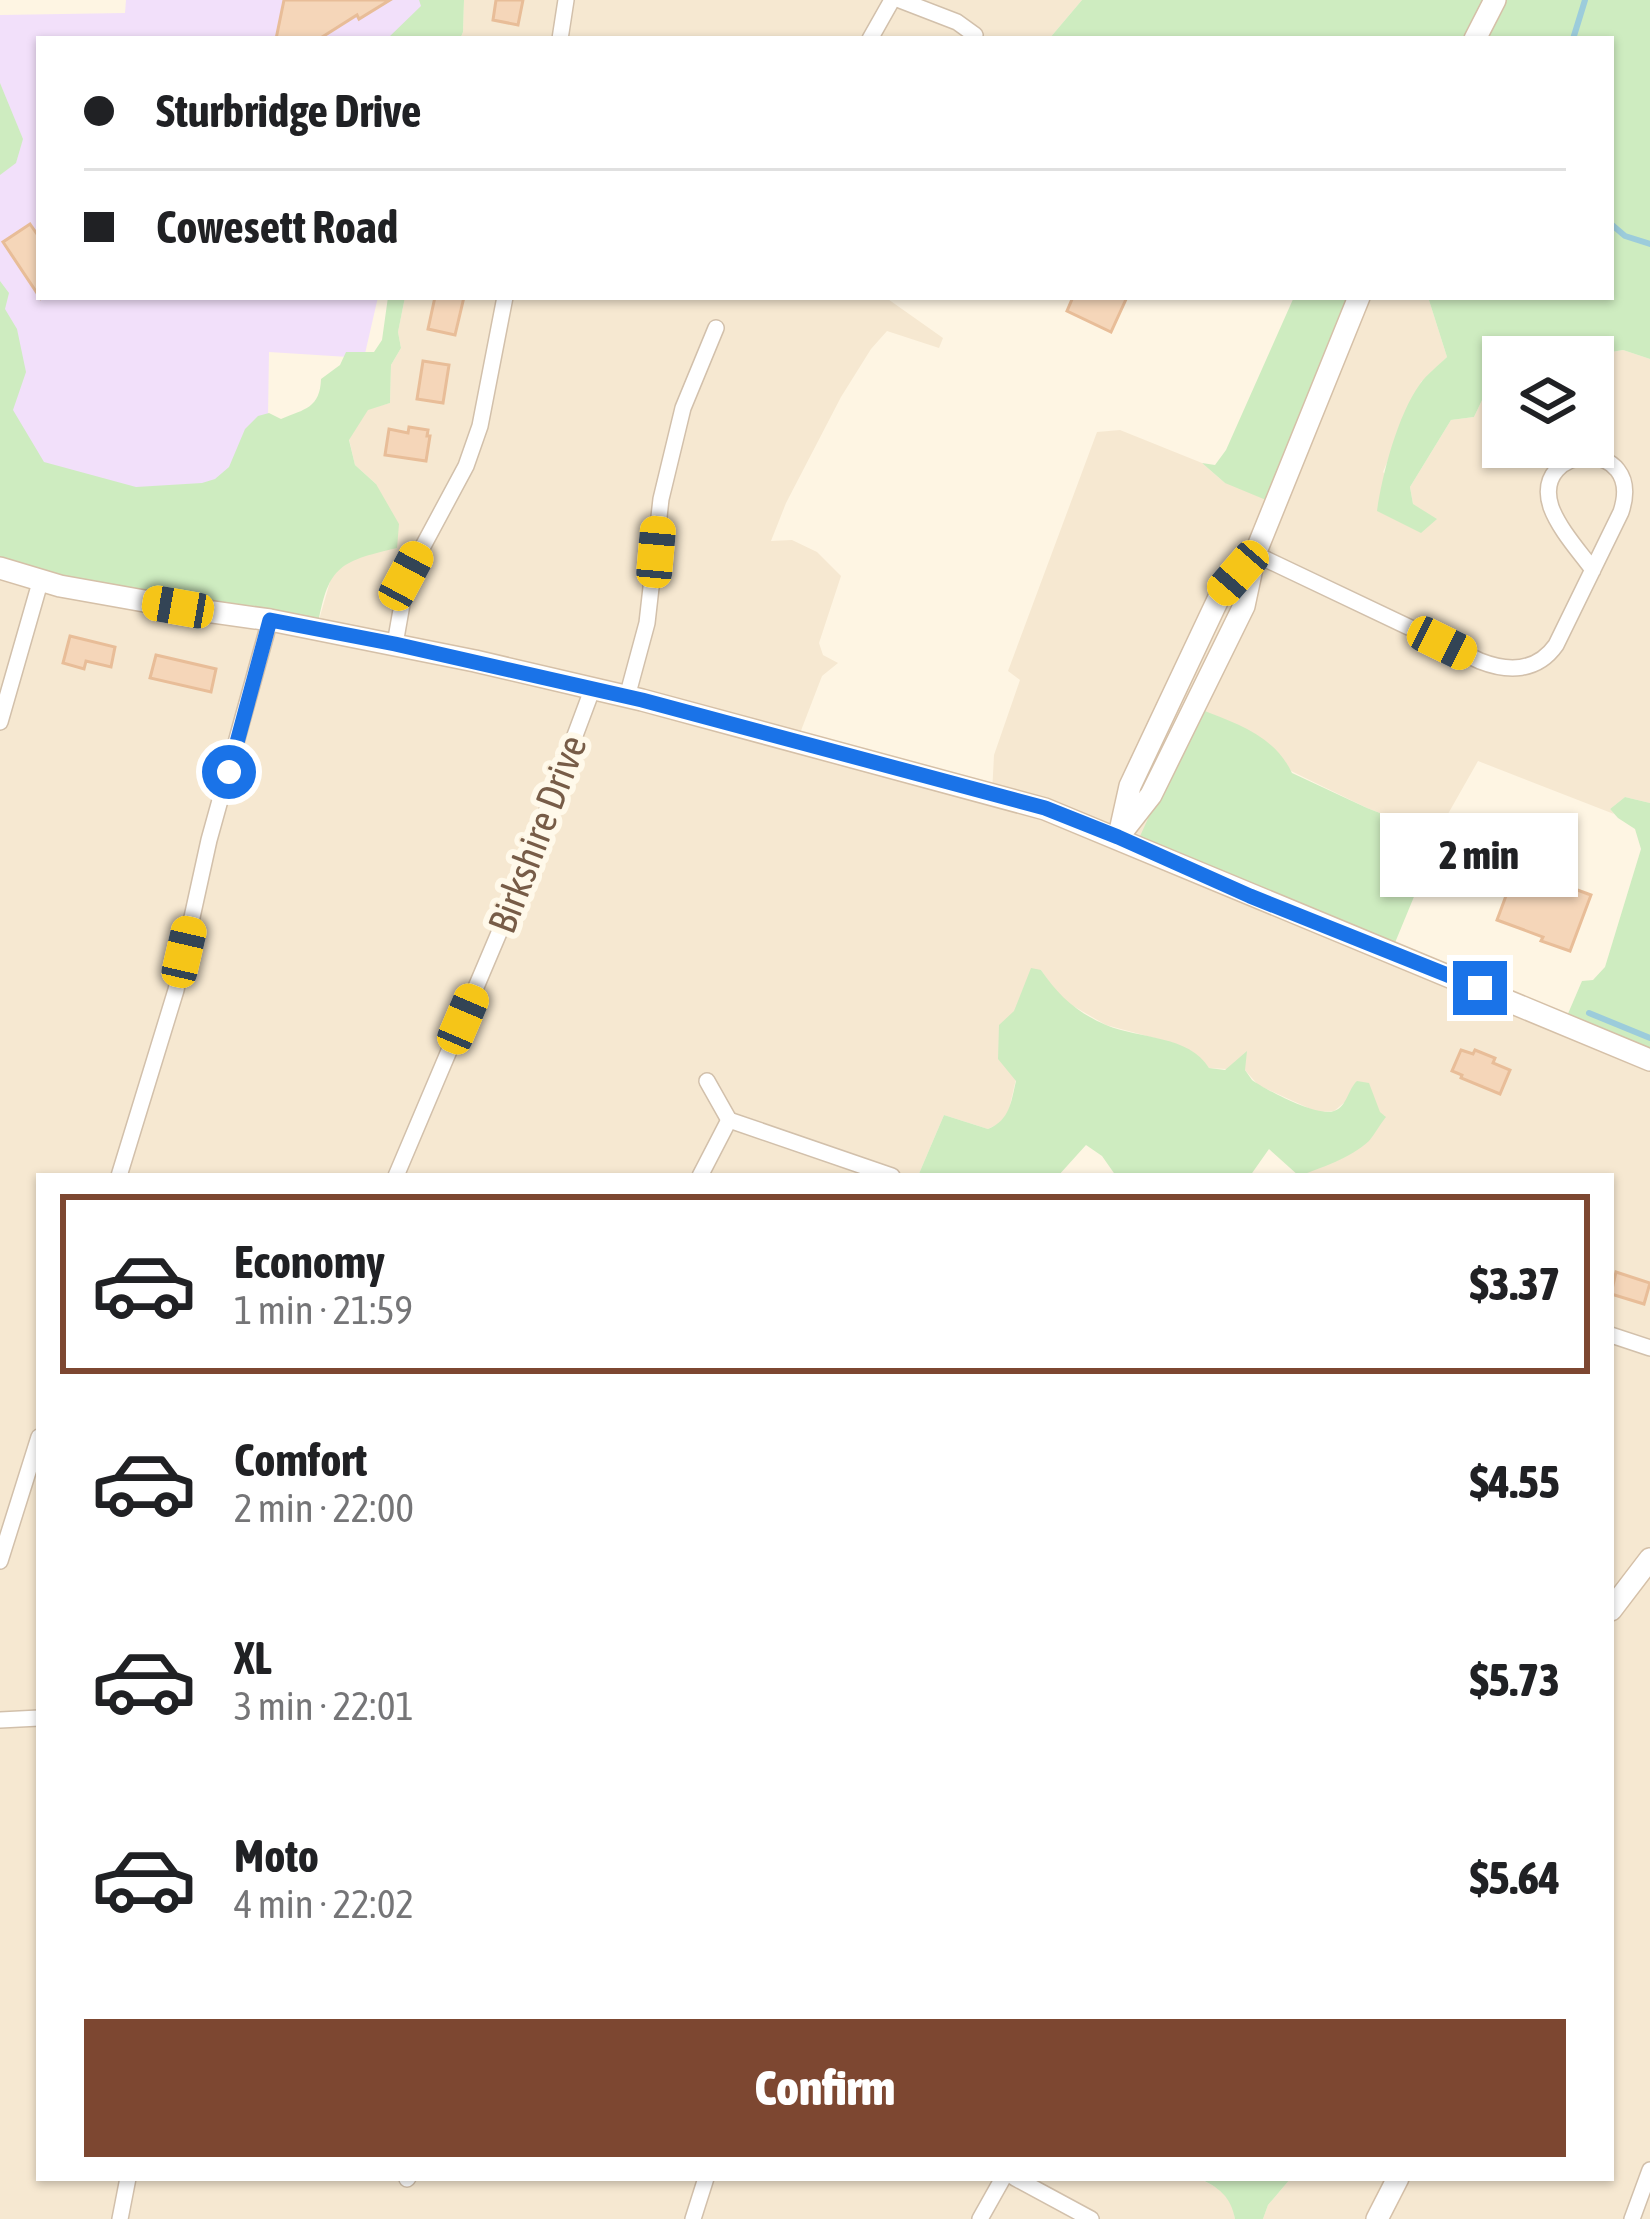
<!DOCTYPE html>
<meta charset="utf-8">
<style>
:root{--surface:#fff;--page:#f6f6f6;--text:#202124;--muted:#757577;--line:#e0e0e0;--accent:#7d4731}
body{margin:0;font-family:"Asap Condensed",sans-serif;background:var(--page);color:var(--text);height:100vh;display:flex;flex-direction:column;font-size:45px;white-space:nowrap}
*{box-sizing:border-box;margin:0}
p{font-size:39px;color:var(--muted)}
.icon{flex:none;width:66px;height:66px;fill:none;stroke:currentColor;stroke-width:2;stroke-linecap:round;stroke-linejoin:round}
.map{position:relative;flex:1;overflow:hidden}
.details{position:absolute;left:36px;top:1173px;width:1578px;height:1008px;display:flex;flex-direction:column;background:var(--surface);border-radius:0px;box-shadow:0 3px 9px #0004}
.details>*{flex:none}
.banner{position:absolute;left:36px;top:36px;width:1578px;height:264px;border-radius:0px;box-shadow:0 3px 9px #0004;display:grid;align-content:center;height:264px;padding:0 48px;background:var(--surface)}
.fabs{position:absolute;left:1482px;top:336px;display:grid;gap:24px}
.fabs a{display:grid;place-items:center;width:132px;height:132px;border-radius:0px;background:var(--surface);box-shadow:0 3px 9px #0004;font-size:60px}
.end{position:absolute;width:54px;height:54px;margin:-27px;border:15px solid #1a73e8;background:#fff;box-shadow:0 0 0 6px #fff}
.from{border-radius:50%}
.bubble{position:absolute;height:84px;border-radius:0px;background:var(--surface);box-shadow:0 3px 9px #0004;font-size:39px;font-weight:800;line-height:84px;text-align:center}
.car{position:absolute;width:36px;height:72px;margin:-36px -18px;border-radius:15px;box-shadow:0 0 9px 3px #0007;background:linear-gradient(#f5c518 24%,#345 0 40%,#f5c518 0 76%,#345 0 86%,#f5c518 0)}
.banner b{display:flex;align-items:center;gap:42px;height:114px;font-size:45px}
.banner b+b{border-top:3px solid var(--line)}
.banner i{width:30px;height:30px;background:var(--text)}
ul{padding:21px 0 0;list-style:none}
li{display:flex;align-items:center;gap:36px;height:180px;margin:0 24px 18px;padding:0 24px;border:6px solid transparent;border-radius:0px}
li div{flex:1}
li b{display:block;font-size:45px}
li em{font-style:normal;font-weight:800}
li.on{border-color:var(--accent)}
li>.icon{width:108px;height:108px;stroke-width:1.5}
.cta{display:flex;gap:24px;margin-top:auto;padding:24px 48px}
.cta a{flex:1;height:138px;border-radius:0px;background:var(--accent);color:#fff;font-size:48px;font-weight:800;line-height:138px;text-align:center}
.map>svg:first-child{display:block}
.residential{fill:#f6e8d1}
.education{fill:#f2e0fa}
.green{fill:#ceecc0}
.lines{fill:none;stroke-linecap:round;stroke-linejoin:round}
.stream{stroke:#9cccdb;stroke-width:6}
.building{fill:#f5d6b9;stroke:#e8bd98;stroke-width:3}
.street-casing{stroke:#d2c0ab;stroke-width:18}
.secondary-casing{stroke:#d5c0a8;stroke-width:24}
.street{stroke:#fff;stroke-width:15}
.secondary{stroke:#fff;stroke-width:21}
.route{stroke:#1a73e8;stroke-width:15}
.labels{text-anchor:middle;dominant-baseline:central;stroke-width:12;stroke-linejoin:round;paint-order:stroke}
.street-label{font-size:39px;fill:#775c47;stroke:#fff9ea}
</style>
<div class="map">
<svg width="1650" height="2219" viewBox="0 0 1650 2219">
<rect width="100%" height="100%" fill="#fef5e3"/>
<g class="residential">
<polygon points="464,0 1082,0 1049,39 460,39 463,32"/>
<polygon points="405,297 885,297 943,338 939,348 887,331 871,349 841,397 786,503 771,541 792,540 817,552 841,576 819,643 823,655 838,663 822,676 797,741 992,794 994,755 1020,680 1008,671 1097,432 1120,430 1202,463 1225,483 1365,297 1428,297 1447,357 1421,382 1383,472 1413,504 1410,487 1451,420 1474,417 1483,398 1503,378 1503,447 1593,447 1593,374 1606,353 1623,350 1650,359 1650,803 1625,797 1610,809 1614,814 1478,761 1436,835 1367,808 1289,770 1136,845 1650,1063 1650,2219 1263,2219 1268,2205 1291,2178 1611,2178 1611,1176 1303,1176 1312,1169 1345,1157 1385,1116 1345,1102 1334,1111 1317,1112 1258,1085 1245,1070 1209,1068 1173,1043 1106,1025 1061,999 1041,970 1008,1114 998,1124 988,1129 944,1115 918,1176 39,1176 39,2178 1198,2178 1220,2189 1232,2204 1235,2219 0,2219 0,568 316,630 332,575 354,558 376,484 355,465 349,439 368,409 390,403 391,365 401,348 398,332"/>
</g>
<polygon class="education" points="126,0 442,0 433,39 39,39 39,297 378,297 364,358 269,352 267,481 165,500 23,471 0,406 0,15 125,13"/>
<g class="green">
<polygon points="419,0 464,0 463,32 460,39 387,39 421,6"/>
<path d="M1082 0H1650V359L1623 350 1606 353 1593 374V357H1571L1560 345 1539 344 1525 357H1503V378L1483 398 1474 417 1451 420 1410 487 1413 504 1437 519 1421 533 1377 511C1382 475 1398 414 1420 384 1427 374 1438 366 1447 357L1428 297H1611V39H1049Z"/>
<polygon points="0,83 23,139 16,163 0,175"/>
<path d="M0 281 9 293 5 309 17 329 26 372 13 410 44 462 136 487 202 483 215 479 229 467 245 429 258 416 269 413 281 419C305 409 320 408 321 379L340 365 346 352H374L382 340 388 297H405L398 332 401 348 391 365 390 403 368 410 349 440 355 465 376 484 399 524 397 548C337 562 328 567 317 630L0 568Z"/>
<polygon points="1294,297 1365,297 1266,500 1225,483 1202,463 1215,465 1226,450"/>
<path d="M1200 709C1237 724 1274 735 1292 773L1367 808 1439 836 1392 950 1136 845 1197 711Z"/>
<polygon points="1625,797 1650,803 1650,1063 1564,1023 1582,981 1593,980 1605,967 1641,849 1635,829 1618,818 1610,809"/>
<path d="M1031 968 1041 970C1059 996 1076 1012 1106 1025 1139 1039 1189 1035 1209 1068L1225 1070 1247 1051 1245 1070 1252 1080C1266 1090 1317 1117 1334 1111 1347 1107 1348 1089 1357 1081L1369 1083 1380 1112 1386 1117C1380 1124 1375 1134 1369 1141 1351 1158 1320 1168 1299 1176L1269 1149 1250 1176H1116L1102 1156 1086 1145 1058 1176H918L944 1115 988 1129C1010 1120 1011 1102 1016 1081L998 1059 999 1025 1014 1011Z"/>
<path d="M1198 2178H1291L1268 2205 1263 2219H1235C1231 2197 1219 2187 1198 2178Z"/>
</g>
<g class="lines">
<g class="stream">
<polyline points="1573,39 1585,0"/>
<polyline points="1611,224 1625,236 1650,244"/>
<polyline points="1589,1013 1650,1038"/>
</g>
</g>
<g class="building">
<polygon points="284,0 390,0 359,19 357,15 319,39 276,39"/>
<polygon points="496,0 523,0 518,25 493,20"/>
<polygon points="30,224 39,237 39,296 3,242"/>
<polygon points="435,297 464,297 455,335 428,329"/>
<polygon points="1073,297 1127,297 1111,332 1067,311"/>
<polygon points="423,361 449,365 443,403 417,399"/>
<polygon points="409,427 428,430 427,436 430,436 426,461 385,455 389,429 408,433"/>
<polygon points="70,636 115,647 111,667 86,661 84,669 63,663"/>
<polygon points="156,655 216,669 211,692 150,678"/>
<polygon points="1513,877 1558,893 1561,884 1591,895 1570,951 1541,941 1543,937 1497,920"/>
<polygon points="1461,1050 1473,1054 1475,1050 1495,1058 1493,1063 1510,1070 1500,1094 1461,1078 1462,1075 1452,1071"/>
<polygon points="1616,1272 1650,1283 1644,1304 1611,1294"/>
</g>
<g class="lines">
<defs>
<g id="street">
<polyline points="900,0 957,22 975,35"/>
<polyline points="560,39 566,0"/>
<polyline points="870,39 892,0"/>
<path d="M1255 554 1480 661C1508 672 1537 672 1556 645L1621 512C1646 436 1530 443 1551 507 1559 529 1579 551 1593 570"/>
<polyline points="395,644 407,576 466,466 480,426 505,297"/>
<polyline points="627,697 647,623 661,499 683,408 716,328"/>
<polyline points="0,722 41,579"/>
<polyline points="707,1081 729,1120"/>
<polyline points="729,1120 892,1176"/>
<polyline points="119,1176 176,990 209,840 270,620"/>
<polyline points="396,1176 518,888 592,690"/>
<polyline points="700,1176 729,1120"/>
<polyline points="1611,1335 1650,1348"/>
<polyline points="0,1561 39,1437"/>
<polyline points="0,1720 39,1718"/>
<polyline points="1015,2178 1091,2219"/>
<polyline points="407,2179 408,2178"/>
<polyline points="120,2219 128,2178"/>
<polyline points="693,2219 706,2178"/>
<polyline points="980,2219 1003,2178"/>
<polyline points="1632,2219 1650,2170"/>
</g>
<g id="secondary">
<polyline points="1475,39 1495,0"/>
<polyline points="0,568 60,586 178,607 270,620 475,661 642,700 1045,809 1650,1060"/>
<polyline points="1120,831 1130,786 1222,591 1251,558"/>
<polyline points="1118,837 1151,795 1244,606 1255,554 1359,297"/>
<polyline points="1611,1610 1650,1559"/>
<polyline points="1377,2219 1398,2178"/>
</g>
</defs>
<use href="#street" class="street-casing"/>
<use href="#secondary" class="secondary-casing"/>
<use href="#street" class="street"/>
<use href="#secondary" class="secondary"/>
</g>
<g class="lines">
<polyline class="route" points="229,772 270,620 395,644 642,700 1045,808 1118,837 1250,896 1480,988"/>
</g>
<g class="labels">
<g class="street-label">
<text transform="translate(537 834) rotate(-69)">Birkshire Drive</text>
</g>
</g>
</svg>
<div class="fabs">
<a><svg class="icon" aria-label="layers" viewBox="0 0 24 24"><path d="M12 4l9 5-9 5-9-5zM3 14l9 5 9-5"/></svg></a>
</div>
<i class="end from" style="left:229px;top:772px"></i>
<i class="end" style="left:1480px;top:988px"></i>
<div class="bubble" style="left:1380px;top:813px;width:198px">2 min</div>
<i class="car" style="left:656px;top:552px;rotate:5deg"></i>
<i class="car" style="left:1238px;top:573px;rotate:221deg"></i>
<i class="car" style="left:406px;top:576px;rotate:28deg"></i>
<i class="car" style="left:178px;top:607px;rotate:280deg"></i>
<i class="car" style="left:1442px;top:643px;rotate:116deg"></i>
<i class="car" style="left:184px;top:952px;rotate:13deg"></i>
<i class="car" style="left:463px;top:1019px;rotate:23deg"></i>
<div class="banner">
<b><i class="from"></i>Sturbridge Drive</b>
<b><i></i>Cowesett Road</b>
</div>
<section class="details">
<ul>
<li class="on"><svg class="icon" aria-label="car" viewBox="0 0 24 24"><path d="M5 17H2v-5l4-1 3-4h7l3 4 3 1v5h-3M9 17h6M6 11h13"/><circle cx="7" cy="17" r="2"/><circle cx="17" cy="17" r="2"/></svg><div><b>Economy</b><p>1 min · 21:59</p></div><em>$3.37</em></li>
<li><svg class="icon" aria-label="car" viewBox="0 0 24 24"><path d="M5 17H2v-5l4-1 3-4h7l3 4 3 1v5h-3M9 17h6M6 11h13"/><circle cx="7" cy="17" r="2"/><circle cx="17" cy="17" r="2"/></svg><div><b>Comfort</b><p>2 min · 22:00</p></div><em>$4.55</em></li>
<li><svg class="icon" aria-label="car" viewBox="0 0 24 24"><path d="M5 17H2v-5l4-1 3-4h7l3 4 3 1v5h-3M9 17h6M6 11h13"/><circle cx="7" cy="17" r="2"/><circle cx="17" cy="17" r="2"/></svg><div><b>XL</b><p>3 min · 22:01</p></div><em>$5.73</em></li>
<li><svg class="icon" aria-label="car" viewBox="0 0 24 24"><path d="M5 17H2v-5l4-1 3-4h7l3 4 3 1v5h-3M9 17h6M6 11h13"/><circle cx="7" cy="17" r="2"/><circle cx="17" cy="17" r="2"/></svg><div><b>Moto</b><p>4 min · 22:02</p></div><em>$5.64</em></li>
</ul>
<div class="cta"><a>Confirm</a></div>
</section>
</div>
